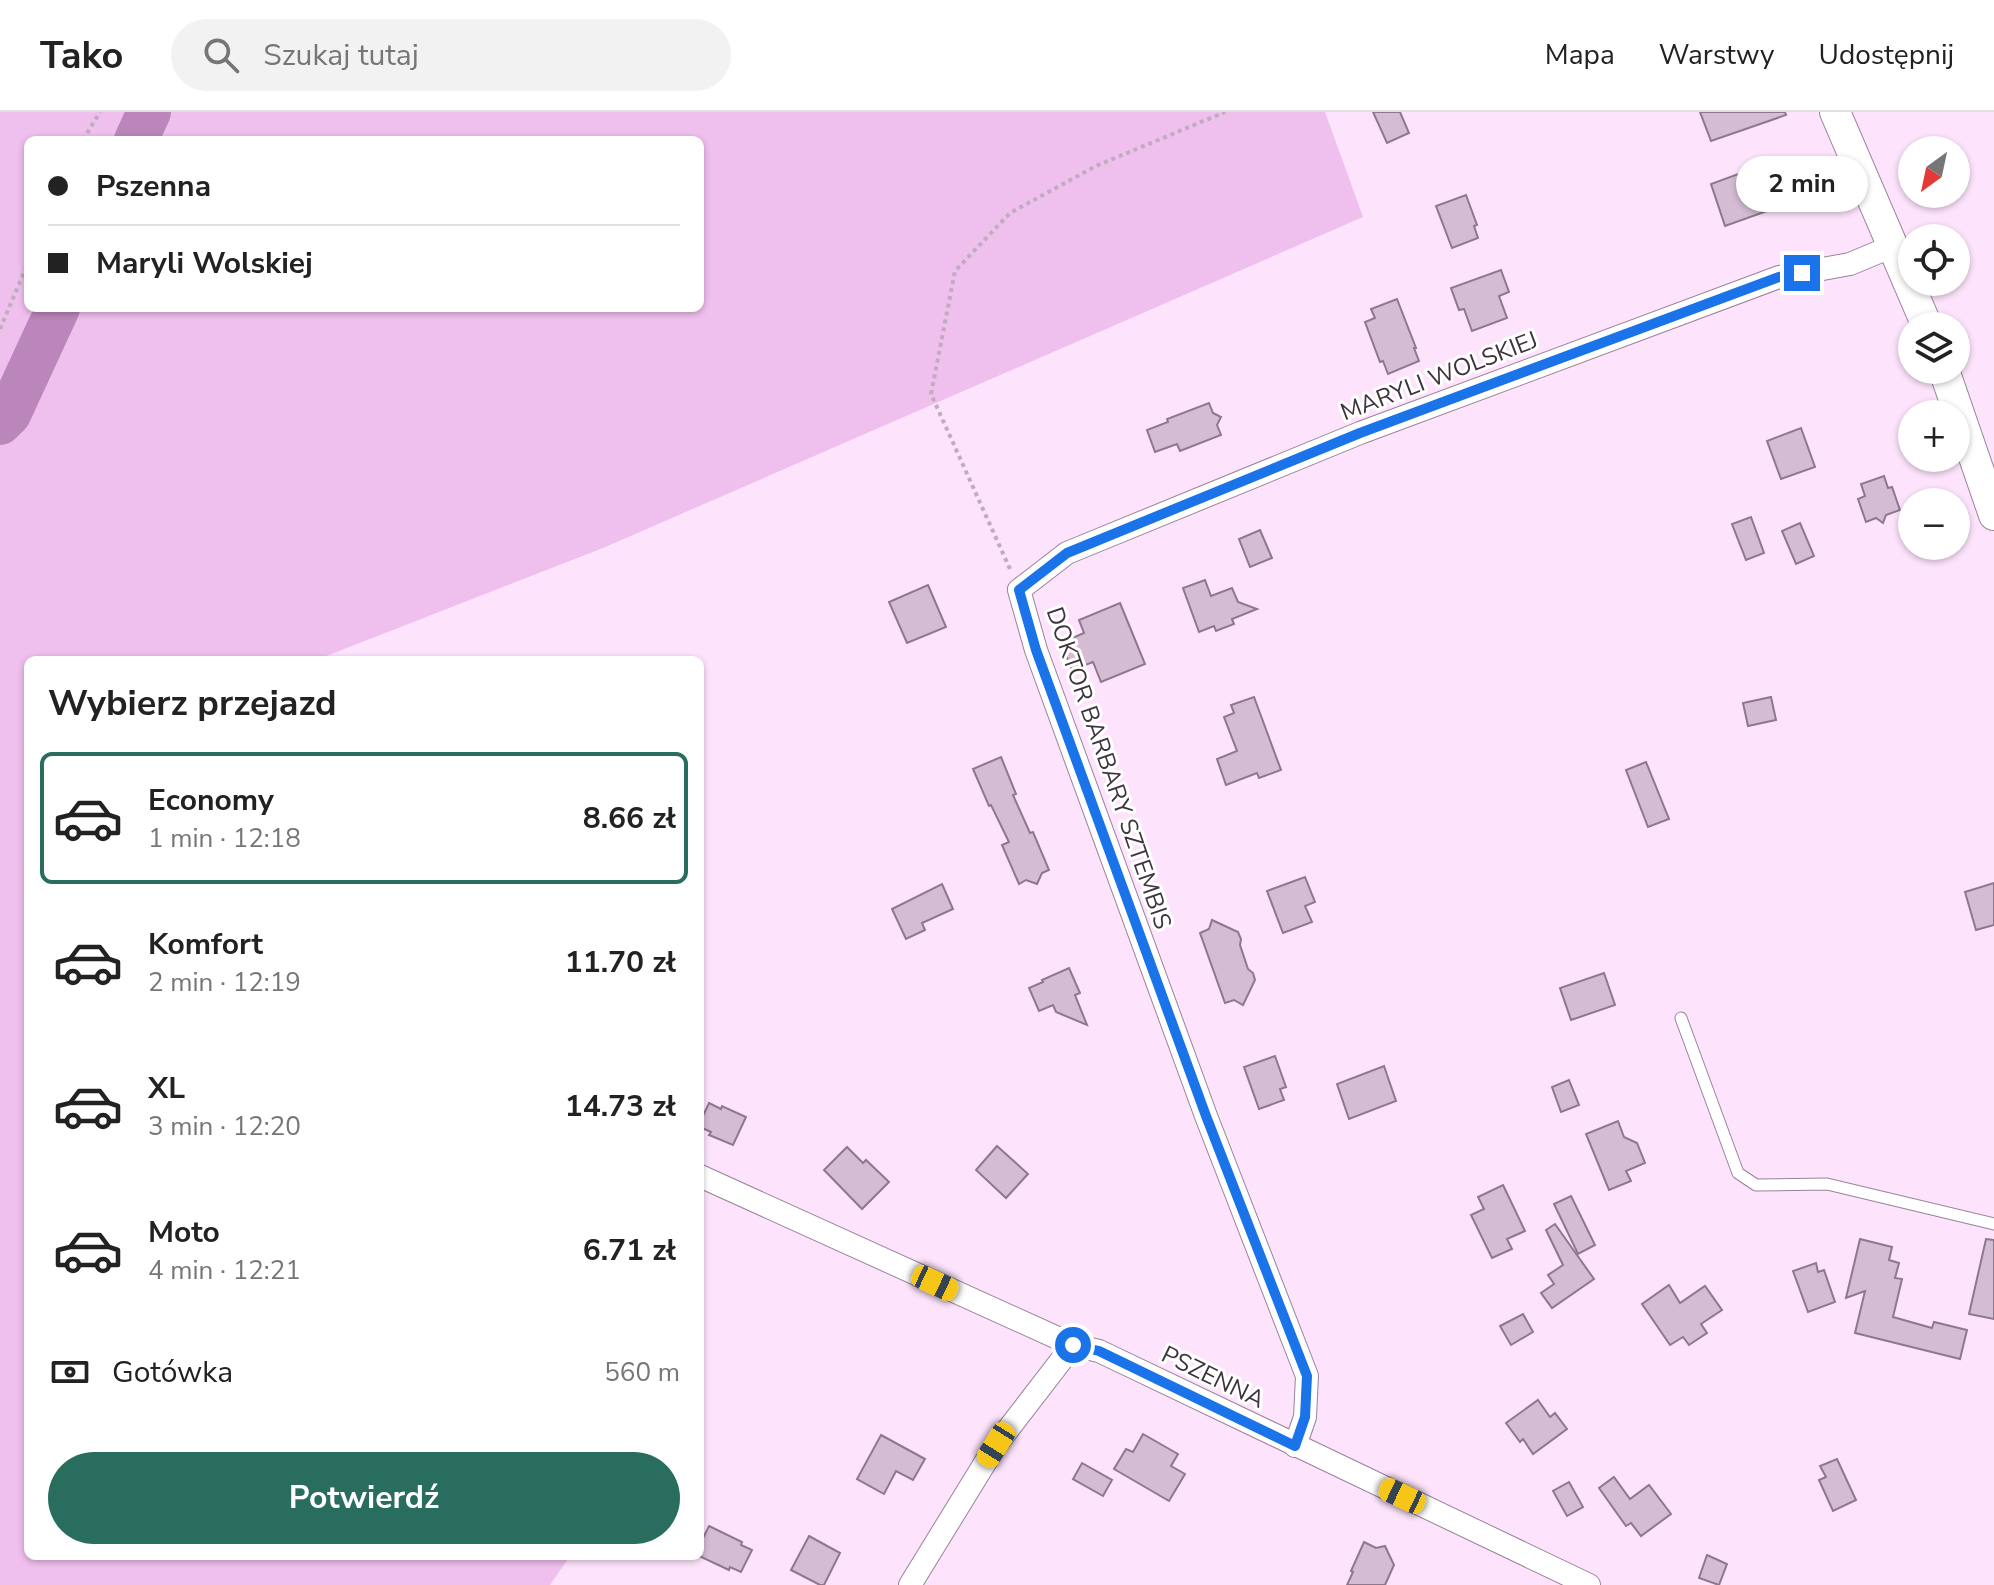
<!DOCTYPE html>
<html lang="pl">
<meta charset="utf-8">
<style>
:root{--surface:#fff;--page:#f2f2f2;--text:#222;--muted:#767676;--line:#e0e0e0;--accent:#296d5f}
body{margin:0;font-family:"Nunito Sans",sans-serif;background:var(--page);color:var(--text);height:100vh;display:flex;flex-direction:column;font-size:30px;white-space:nowrap}
*{box-sizing:border-box;margin:0}
p{font-size:26px;color:var(--muted)}
.icon{flex:none;width:44px;height:44px;fill:none;stroke:currentColor;stroke-width:2;stroke-linecap:round;stroke-linejoin:round}
.map{position:relative;flex:1;overflow:hidden}
.details{position:absolute;left:24px;top:544px;width:680px;height:904px;display:flex;flex-direction:column;background:var(--surface);border-radius:12px;box-shadow:0 2px 6px #0004}
.details>*{flex:none}
.hud{position:absolute;left:24px;top:24px;width:680px;height:176px;border-radius:12px;box-shadow:0 2px 6px #0004;display:grid;align-content:center;height:176px;padding:0 24px;background:var(--surface)}
.needle{width:52px;rotate:213deg}
.fabs{position:absolute;left:1898px;top:24px;display:grid;gap:16px}
.fabs a{display:grid;place-items:center;width:72px;height:72px;border-radius:50%;background:var(--surface);box-shadow:0 2px 6px #0004;font-size:40px}
.end{position:absolute;width:36px;height:36px;margin:-18px;border:10px solid #1a73e8;background:#fff;box-shadow:0 0 0 4px #fff}
.from{border-radius:50%}
.bubble{position:absolute;height:56px;border-radius:28px;background:var(--surface);box-shadow:0 2px 6px #0004;font-size:26px;font-weight:700;line-height:56px;text-align:center}
.car{position:absolute;width:24px;height:48px;margin:-24px -12px;border-radius:10px;box-shadow:0 0 6px 2px #0007;background:linear-gradient(#f5c518 24%,#345 0 40%,#f5c518 0 76%,#345 0 86%,#f5c518 0)}
.hud b{display:flex;align-items:center;gap:28px;height:76px;font-size:30px}
.hud b+b{border-top:2px solid var(--line)}
.hud i{width:20px;height:20px;background:var(--text)}
ul{padding:0;list-style:none}
li{display:flex;align-items:center;gap:24px;height:132px;margin:0 16px 12px;padding:0 8px;border:4px solid transparent;border-radius:12px}
li div{flex:1}
li b{display:block;font-size:30px}
li em{font-style:normal;font-weight:700}
li.on{border-color:var(--accent)}
li>.icon{width:72px;height:72px;stroke-width:1.5}
h2{padding:0 24px;font-size:36px;line-height:96px}
.pay{display:flex;align-items:center;gap:20px;height:88px;padding:0 24px;font-size:30px}
.pay p{margin-inline-start:auto}
.action{display:flex;gap:16px;margin-top:auto;padding:16px 24px}
.action a{flex:1;height:92px;border-radius:48px;background:var(--accent);color:#fff;font-size:32px;font-weight:700;line-height:92px;text-align:center}
header{display:flex;align-items:center;gap:48px;box-sizing:border-box;height:112px;padding:0 40px;background:var(--surface);border-bottom:2px solid var(--line)}
header strong{font-size:38px}
nav{display:flex;gap:44px;margin-inline-start:auto;font-size:28px}
.search{width:560px;height:72px;background:var(--page);display:flex;align-items:center;gap:20px;box-sizing:border-box;padding:0 28px;border-radius:44px;color:var(--muted);font-size:30px}
.map>svg:first-child{display:block}
.green{fill:#efbfed;fill-rule:evenodd}
.lines{fill:none;stroke-linecap:round;stroke-linejoin:round}
.river{stroke:#bb86ba;stroke-width:44}
.building{fill:#d4bcd3;stroke:#8e788d;stroke-width:2}
.lane-casing{stroke:#988398;stroke-width:13}
.street-casing{stroke:#988398;stroke-width:24}
.secondary-casing{stroke:#988398;stroke-width:32}
.path{stroke:#c0acbf;stroke-width:4;stroke-dasharray:4 4;stroke-linecap:butt}
.lane{stroke:#fff;stroke-width:11}
.street{stroke:#fff;stroke-width:22}
.secondary{stroke:#fff;stroke-width:30}
.route{stroke:#1a73e8;stroke-width:10}
.labels{text-anchor:middle;dominant-baseline:central;stroke-width:6;stroke-linejoin:round;paint-order:stroke}
.street-label{font-size:24px;fill:#3e343d;stroke:#fff}
</style>
<header>
<strong>Tako</strong>
<div class="search"><svg class="icon" aria-label="search" viewBox="0 0 24 24"><circle cx="10" cy="10" r="6"/><path d="M15 15l6 6"/></svg>Szukaj tutaj</div>
<nav><a>Mapa</a><a>Warstwy</a><a>Udostępnij</a></nav>
</header>
<div class="map">
<svg width="1994" height="1473" viewBox="0 0 1994 1473">
<rect width="100%" height="100%" fill="#fde4fc"/>
<path class="green" d="M0 0H1325L1363 105 603 436 316 548H28V1444H570L550 1473H0ZM700 28V196H28V28Z"/>
<g class="lines">
<g class="river">
<polyline points="136,28 149,0"/>
<polyline points="0,311 9,302 58,196"/>
</g>
</g>
<g class="building">
<polygon points="1373,0 1400,0 1409,21 1387,31"/>
<polygon points="1700,0 1785,0 1786,3 1711,29"/>
<polygon points="1768,51 1784,93 1725,114 1711,72"/>
<polygon points="1466,83 1477,113 1474,114 1478,126 1452,136 1436,94"/>
<polygon points="1501,158 1509,180 1499,184 1507,206 1472,219 1464,197 1459,198 1451,176"/>
<polygon points="1397,187 1416,236 1414,236 1419,249 1388,262 1383,249 1380,250 1365,210 1375,206 1371,197"/>
<polygon points="1209,291 1213,301 1221,305 1217,313 1221,323 1180,339 1177,332 1155,340 1147,318 1168,310 1167,307"/>
<polygon points="1801,316 1815,355 1781,367 1767,329"/>
<polygon points="1884,364 1888,376 1892,375 1900,398 1886,403 1883,411 1876,406 1866,410 1858,387 1865,384 1861,372"/>
<polygon points="1751,405 1764,441 1746,448 1732,412"/>
<polygon points="1800,411 1814,444 1796,452 1782,419"/>
<polygon points="1260,418 1272,446 1250,455 1239,427"/>
<polygon points="1205,468 1211,484 1232,476 1238,490 1257,497 1232,507 1234,512 1216,519 1214,514 1199,520 1183,476"/>
<polygon points="928,473 946,515 907,531 889,490"/>
<polygon points="1120,491 1145,552 1101,570 1093,550 1072,558 1061,531 1084,521 1079,508"/>
<polygon points="1254,585 1281,658 1259,666 1257,661 1226,673 1217,647 1237,639 1224,605 1234,601 1231,593"/>
<polygon points="1771,585 1776,608 1748,614 1743,591"/>
<polygon points="1001,645 1016,682 1013,683 1030,721 1033,720 1049,758 1042,761 1037,772 1026,768 1019,772 1002,733 1009,730 991,693 989,694 973,657"/>
<polygon points="1646,650 1669,707 1648,715 1626,658"/>
<polygon points="1305,765 1315,790 1305,794 1312,810 1283,821 1267,779"/>
<polygon points="1994,771 1994,813 1976,818 1965,780"/>
<polygon points="942,772 953,797 922,811 925,818 906,827 892,797"/>
<polygon points="1212,808 1238,820 1241,827 1240,833 1248,857 1253,861 1255,868 1243,893 1234,888 1225,891 1200,821 1209,817"/>
<polygon points="1069,856 1080,881 1075,883 1087,913 1056,900 1053,893 1039,899 1029,876 1043,870 1042,868"/>
<polygon points="1604,861 1615,893 1571,908 1560,876"/>
<polygon points="1275,944 1286,975 1280,977 1284,988 1259,997 1244,955"/>
<polygon points="1384,954 1396,989 1349,1007 1337,972"/>
<polygon points="1569,968 1579,993 1561,1000 1552,975"/>
<polygon points="709,991 721,997 722,994 746,1005 733,1033 709,1023 711,1020 700,1015 700,1010"/>
<polygon points="1618,1009 1624,1025 1637,1031 1645,1051 1626,1059 1631,1069 1609,1078 1586,1022"/>
<polygon points="997,1034 1028,1062 1006,1086 976,1058"/>
<polygon points="847,1035 863,1051 866,1048 889,1070 862,1097 824,1058"/>
<polygon points="1503,1073 1525,1119 1507,1127 1512,1137 1492,1146 1471,1103 1484,1097 1478,1085"/>
<polygon points="1571,1084 1595,1133 1578,1142 1554,1092"/>
<polygon points="1555,1112 1594,1167 1552,1196 1541,1181 1554,1172 1548,1163 1563,1153 1546,1118"/>
<polygon points="1860,1127 1892,1135 1889,1148 1899,1151 1895,1166 1902,1167 1893,1205 1932,1216 1934,1210 1967,1218 1960,1247 1855,1221 1865,1179 1846,1186"/>
<polygon points="1986,1127 1994,1128 1994,1207 1969,1202"/>
<polygon points="1816,1151 1818,1160 1824,1158 1835,1190 1808,1200 1793,1159"/>
<polygon points="1669,1173 1680,1191 1705,1174 1722,1198 1701,1212 1707,1221 1689,1233 1683,1225 1670,1233 1642,1192"/>
<polygon points="1523,1202 1533,1220 1511,1233 1500,1214"/>
<polygon points="1538,1288 1550,1305 1555,1301 1567,1317 1533,1342 1523,1327 1520,1330 1506,1311"/>
<polygon points="1143,1322 1178,1342 1171,1354 1185,1362 1169,1389 1114,1357 1126,1337 1133,1340"/>
<polygon points="881,1323 925,1347 913,1368 896,1359 884,1382 857,1367"/>
<polygon points="1837,1347 1856,1388 1833,1399 1819,1368 1826,1365 1820,1354"/>
<polygon points="1082,1351 1112,1368 1103,1384 1073,1367"/>
<polygon points="1614,1365 1630,1387 1649,1373 1671,1402 1641,1424 1631,1411 1626,1414 1599,1376"/>
<polygon points="1569,1370 1583,1395 1567,1404 1553,1379"/>
<polygon points="709,1414 742,1430 741,1433 752,1438 741,1460 730,1455 729,1458 699,1444 700,1432"/>
<polygon points="809,1424 840,1441 824,1473 820,1473 791,1458"/>
<polygon points="1364,1430 1376,1436 1385,1434 1394,1453 1385,1473 1347,1473 1353,1460 1351,1459"/>
<polygon points="1707,1443 1727,1452 1719,1473 1699,1466"/>
</g>
<g class="lines">
<defs>
<polyline id="lane" points="1681,906 1738,1061 1756,1073 1827,1072 1994,1112"/>
<g id="street">
<polyline points="700,1064 1073,1233 1099,1239 1589,1473"/>
<polyline points="1295,1334 1305,1305 1307,1264 1206,1004 1036,538 1019,478 1067,441 1360,321 1779,165 1850,152 1893,134"/>
<polyline points="910,1473 996,1333 1073,1233"/>
</g>
<g id="secondary">
<polyline points="1835,0 1927,214"/>
<polyline points="1944,258 1994,403"/>
</g>
</defs>
<use href="#lane" class="lane-casing"/>
<use href="#street" class="street-casing"/>
<use href="#secondary" class="secondary-casing"/>
<g class="path">
<polyline points="83,28 100,0"/>
<polyline points="0,217 28,151"/>
<polyline points="1010,457 931,282 955,159 1010,101 1096,54 1225,0"/>
</g>
<use href="#lane" class="lane"/>
<use href="#street" class="street"/>
<use href="#secondary" class="secondary"/>
</g>
<g class="lines">
<polyline class="route" points="1073,1233 1099,1239 1295,1334 1305,1305 1307,1264 1206,1004 1036,538 1019,478 1067,441 1360,321 1779,165 1802,161"/>
</g>
<g class="labels">
<g class="street-label">
<text transform="translate(1439 264) rotate(-21)">MARYLI WOLSKIEJ</text>
<text transform="translate(1109 656) rotate(71)">DOKTOR BARBARY SZTEMBIS</text>
<text transform="translate(1213 1265) rotate(26)">PSZENNA</text>
</g>
</g>
</svg>
<div class="fabs">
<a><svg class="needle" viewBox="-14 -14 28 28"><path d="M0-13l5 13h-10z" fill="#e53935"/><path d="M0 13l5-13h-10z" fill="#767676"/></svg></a>
<a><svg class="icon" aria-label="locate" viewBox="0 0 24 24"><circle cx="12" cy="12" r="6"/><path d="M12 2v4M12 18v4M2 12h4M18 12h4"/></svg></a>
<a><svg class="icon" aria-label="layers" viewBox="0 0 24 24"><path d="M12 4l9 5-9 5-9-5zM3 14l9 5 9-5"/></svg></a>
<a>+</a>
<a>−</a>
</div>
<i class="end from" style="left:1073px;top:1233px"></i>
<i class="end" style="left:1802px;top:161px"></i>
<div class="bubble" style="left:1736px;top:44px;width:132px">2 min</div>
<i class="car" style="left:935px;top:1171px;rotate:115deg"></i>
<i class="car" style="left:996px;top:1333px;rotate:212deg"></i>
<i class="car" style="left:1402px;top:1384px;rotate:295deg"></i>
<div class="hud">
<b><i class="from"></i>Pszenna</b>
<b><i></i>Maryli Wolskiej</b>
</div>
<section class="details">
<h2>Wybierz przejazd</h2>
<ul>
<li class="on"><svg class="icon" aria-label="car" viewBox="0 0 24 24"><path d="M5 17H2v-5l4-1 3-4h7l3 4 3 1v5h-3M9 17h6M6 11h13"/><circle cx="7" cy="17" r="2"/><circle cx="17" cy="17" r="2"/></svg><div><b>Economy</b><p>1 min · 12:18</p></div><em>8.66 zł</em></li>
<li><svg class="icon" aria-label="car" viewBox="0 0 24 24"><path d="M5 17H2v-5l4-1 3-4h7l3 4 3 1v5h-3M9 17h6M6 11h13"/><circle cx="7" cy="17" r="2"/><circle cx="17" cy="17" r="2"/></svg><div><b>Komfort</b><p>2 min · 12:19</p></div><em>11.70 zł</em></li>
<li><svg class="icon" aria-label="car" viewBox="0 0 24 24"><path d="M5 17H2v-5l4-1 3-4h7l3 4 3 1v5h-3M9 17h6M6 11h13"/><circle cx="7" cy="17" r="2"/><circle cx="17" cy="17" r="2"/></svg><div><b>XL</b><p>3 min · 12:20</p></div><em>14.73 zł</em></li>
<li><svg class="icon" aria-label="car" viewBox="0 0 24 24"><path d="M5 17H2v-5l4-1 3-4h7l3 4 3 1v5h-3M9 17h6M6 11h13"/><circle cx="7" cy="17" r="2"/><circle cx="17" cy="17" r="2"/></svg><div><b>Moto</b><p>4 min · 12:21</p></div><em>6.71 zł</em></li>
</ul>
<div class="pay"><svg class="icon" aria-label="cash" viewBox="0 0 24 24"><path d="M3 7h18v10H3z"/><circle cx="12" cy="12" r="2"/></svg>Gotówka<p>560 m</p></div>
<div class="action"><a>Potwierdź</a></div>
</section>
</div>
